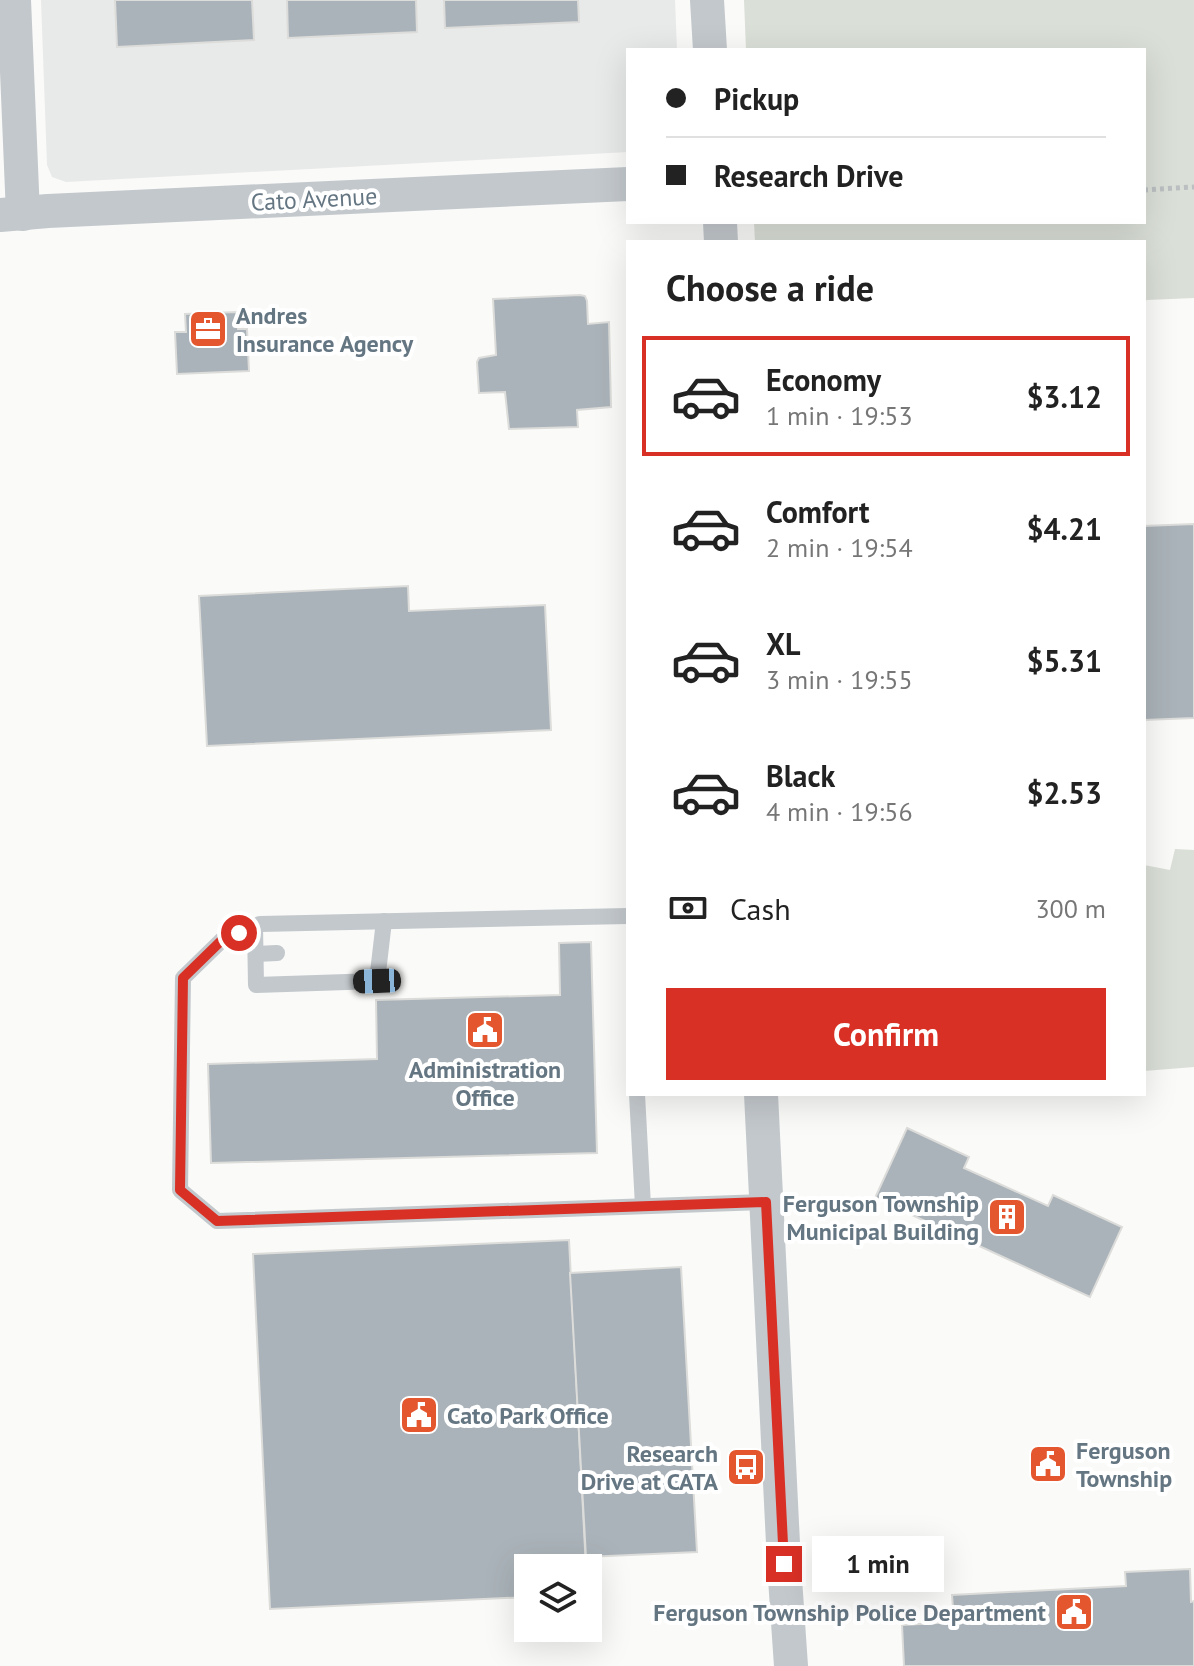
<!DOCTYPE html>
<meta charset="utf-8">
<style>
:root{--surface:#fff;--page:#f6f6f6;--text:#222;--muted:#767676;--line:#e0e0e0;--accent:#d93025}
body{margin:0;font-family:"PT Sans",sans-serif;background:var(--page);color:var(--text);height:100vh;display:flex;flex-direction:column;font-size:30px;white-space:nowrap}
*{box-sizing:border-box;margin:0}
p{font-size:26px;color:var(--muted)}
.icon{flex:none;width:44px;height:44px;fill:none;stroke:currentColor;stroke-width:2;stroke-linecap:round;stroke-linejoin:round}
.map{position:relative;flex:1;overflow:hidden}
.side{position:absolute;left:626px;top:240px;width:520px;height:856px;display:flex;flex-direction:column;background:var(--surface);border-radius:0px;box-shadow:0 8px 32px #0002}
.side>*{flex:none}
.hud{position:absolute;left:626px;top:48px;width:520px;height:176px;border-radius:0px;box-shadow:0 8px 32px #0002;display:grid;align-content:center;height:176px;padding:0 40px;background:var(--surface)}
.controls{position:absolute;left:514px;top:1554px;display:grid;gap:16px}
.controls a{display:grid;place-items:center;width:88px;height:88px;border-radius:0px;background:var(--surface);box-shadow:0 8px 32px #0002;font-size:40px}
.end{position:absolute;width:36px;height:36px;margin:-18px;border:10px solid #d93025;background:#fff;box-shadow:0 0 0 4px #fff}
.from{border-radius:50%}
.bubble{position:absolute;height:56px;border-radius:0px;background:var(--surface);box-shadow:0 8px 32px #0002;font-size:26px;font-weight:600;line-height:56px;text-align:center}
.car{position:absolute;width:24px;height:48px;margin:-24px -12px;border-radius:10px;box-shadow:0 0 6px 2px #0007;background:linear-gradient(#222 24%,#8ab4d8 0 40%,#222 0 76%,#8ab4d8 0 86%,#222 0)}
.hud b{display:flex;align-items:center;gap:28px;height:76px;font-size:30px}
.hud b+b{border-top:2px solid var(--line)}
.hud i{width:20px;height:20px;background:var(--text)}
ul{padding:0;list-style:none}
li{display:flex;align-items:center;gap:24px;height:120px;margin:0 16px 12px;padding:0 24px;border:4px solid transparent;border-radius:0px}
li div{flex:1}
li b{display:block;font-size:30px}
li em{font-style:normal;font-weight:600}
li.active{border-color:var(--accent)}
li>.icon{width:72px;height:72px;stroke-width:1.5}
h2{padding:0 40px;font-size:36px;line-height:96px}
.pay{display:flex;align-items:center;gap:20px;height:88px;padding:0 40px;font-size:30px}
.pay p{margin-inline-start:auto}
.primary-button{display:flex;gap:16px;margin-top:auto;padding:16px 40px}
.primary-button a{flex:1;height:92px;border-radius:0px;background:var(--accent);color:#fff;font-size:32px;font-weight:600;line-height:92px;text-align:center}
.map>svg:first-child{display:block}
.built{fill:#e8e9e9}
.green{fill:#dadfd7}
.building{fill:#aab3b9;stroke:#dcdcda;stroke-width:2}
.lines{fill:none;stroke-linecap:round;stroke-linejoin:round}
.path{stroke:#bbbfc2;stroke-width:5;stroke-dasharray:4 4;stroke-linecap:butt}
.lane{stroke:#c3c8cc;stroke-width:16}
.street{stroke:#c3c8cc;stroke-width:34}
.route{stroke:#d93025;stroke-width:10}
.labels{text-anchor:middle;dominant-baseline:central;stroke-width:8;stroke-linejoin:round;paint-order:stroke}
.street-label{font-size:24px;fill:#657683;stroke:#fff}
.poi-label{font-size:24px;font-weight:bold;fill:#657683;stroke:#fff;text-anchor:start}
</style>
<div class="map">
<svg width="1194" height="1666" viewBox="0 0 1194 1666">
<rect width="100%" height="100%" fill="#fafaf8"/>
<polygon class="built" points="41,0 675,0 677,50 628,50 628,152 66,182 52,177 47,165"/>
<g class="green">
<polygon points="744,0 1194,0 1194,298 1147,300 1144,302 1144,242 755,242 754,222 1144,222 1144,50 746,50"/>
<polygon points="1175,849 1194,850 1194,1067 1144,1071 1144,865 1170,870"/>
</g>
<g class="building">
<polygon points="115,0 252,0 254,40 117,47"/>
<polygon points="287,0 416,0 417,32 288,38"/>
<polygon points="444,0 578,0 579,22 445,28"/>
<polygon points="580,295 585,296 587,301 588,324 609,322 611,407 577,410 578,427 509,429 505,392 479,393 477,362 479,358 496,355 493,299"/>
<polygon points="237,312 238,329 247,329 249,371 177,374 175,332 186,332 185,314"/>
<polygon points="1194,524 1194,718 1144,720 1144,526"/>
<polygon points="408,586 409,611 545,605 551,730 207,746 199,596"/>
<polygon points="591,942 597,1153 211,1163 208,1064 377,1059 376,1000 560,995 559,943"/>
<polygon points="907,1128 969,1157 964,1168 1048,1206 1053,1195 1122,1227 1090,1297 875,1198"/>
<polygon points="569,1240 586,1568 528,1568 528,1597 270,1609 253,1254"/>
<polygon points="681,1267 697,1552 586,1557 570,1273"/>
<polygon points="1190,1569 1191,1602 1194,1601 1194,1666 904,1666 902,1625 954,1622 952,1595 1126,1586 1125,1572"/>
</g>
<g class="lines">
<polyline class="path" points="1144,190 1194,187"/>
<g class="lane">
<polyline points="628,916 260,924 223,939 183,978 180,1190 217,1221 766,1202"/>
<polyline points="255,926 256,985 377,981 384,921"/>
<polyline points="256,954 277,953"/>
<polyline points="637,1094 643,1206"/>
</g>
<g class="street">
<polyline points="14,0 23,214"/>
<polyline points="707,0 710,50"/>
<polyline points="0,215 48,211 628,184"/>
<polyline points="720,222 721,242"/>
<polyline points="761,1094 784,1564 791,1666"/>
</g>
</g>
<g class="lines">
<polyline class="route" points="239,933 223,939 183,978 180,1190 217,1221 766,1202 784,1564"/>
</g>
<defs>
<symbol id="office-square" viewBox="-11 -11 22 22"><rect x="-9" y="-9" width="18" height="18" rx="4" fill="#e4572e" stroke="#fff"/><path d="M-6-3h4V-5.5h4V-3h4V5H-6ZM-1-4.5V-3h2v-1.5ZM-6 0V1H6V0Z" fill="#fff"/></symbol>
<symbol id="civic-square" viewBox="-11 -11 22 22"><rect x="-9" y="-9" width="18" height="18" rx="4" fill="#e4572e" stroke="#fff"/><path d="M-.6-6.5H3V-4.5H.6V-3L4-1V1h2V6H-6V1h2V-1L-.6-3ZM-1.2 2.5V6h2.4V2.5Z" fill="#fff"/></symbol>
<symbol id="building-square" viewBox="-11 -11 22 22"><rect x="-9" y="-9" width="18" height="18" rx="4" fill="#e4572e" stroke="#fff"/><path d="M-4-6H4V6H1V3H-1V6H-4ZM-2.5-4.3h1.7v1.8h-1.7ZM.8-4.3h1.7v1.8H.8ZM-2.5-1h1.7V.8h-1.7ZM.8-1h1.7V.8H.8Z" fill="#fff"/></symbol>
<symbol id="bus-square" viewBox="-11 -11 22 22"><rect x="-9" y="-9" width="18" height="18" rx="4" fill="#e4572e" stroke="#fff"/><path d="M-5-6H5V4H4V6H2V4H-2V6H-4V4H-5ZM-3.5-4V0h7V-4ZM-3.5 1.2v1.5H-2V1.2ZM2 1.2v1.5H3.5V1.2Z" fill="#fff"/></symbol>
</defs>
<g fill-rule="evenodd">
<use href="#office-square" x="186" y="307" width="44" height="44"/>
<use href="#civic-square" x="463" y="1008" width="44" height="44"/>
<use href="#building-square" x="985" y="1195" width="44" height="44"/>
<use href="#civic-square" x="397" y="1393" width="44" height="44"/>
<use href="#civic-square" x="1026" y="1442" width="44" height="44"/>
<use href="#bus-square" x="724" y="1445" width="44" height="44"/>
<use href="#civic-square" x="1052" y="1590" width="44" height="44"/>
</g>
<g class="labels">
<g class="street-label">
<text transform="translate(314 199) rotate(-3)">Cato Avenue</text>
</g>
<g class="poi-label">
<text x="236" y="315">Andres<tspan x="236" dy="28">Insurance Agency</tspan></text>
<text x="485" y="1069" text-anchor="middle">Administration<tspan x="485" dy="28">Office</tspan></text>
<text x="979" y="1203" text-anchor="end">Ferguson Township<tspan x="979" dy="28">Municipal Building</tspan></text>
<text x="447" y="1415">Cato Park Office</text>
<text x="1076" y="1450">Ferguson<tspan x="1076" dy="28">Township</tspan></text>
<text x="718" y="1453" text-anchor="end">Research<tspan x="718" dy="28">Drive at CATA</tspan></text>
<text x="1046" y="1612" text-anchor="end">Ferguson Township Police Department</text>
</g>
</g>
</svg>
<div class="controls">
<a><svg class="icon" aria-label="layers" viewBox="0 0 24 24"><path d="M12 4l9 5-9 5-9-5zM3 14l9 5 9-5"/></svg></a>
</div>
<i class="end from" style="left:239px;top:933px"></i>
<i class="end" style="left:784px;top:1564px"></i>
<div class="bubble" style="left:812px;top:1536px;width:132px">1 min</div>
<i class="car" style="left:377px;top:981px;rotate:268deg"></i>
<div class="hud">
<b><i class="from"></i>Pickup</b>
<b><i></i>Research Drive</b>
</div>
<section class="side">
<h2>Choose a ride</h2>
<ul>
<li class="active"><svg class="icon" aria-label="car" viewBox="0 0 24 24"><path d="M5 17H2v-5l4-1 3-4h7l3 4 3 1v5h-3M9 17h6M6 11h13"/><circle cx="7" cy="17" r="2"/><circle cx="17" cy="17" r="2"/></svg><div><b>Economy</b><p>1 min · 19:53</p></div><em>$3.12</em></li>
<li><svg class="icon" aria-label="car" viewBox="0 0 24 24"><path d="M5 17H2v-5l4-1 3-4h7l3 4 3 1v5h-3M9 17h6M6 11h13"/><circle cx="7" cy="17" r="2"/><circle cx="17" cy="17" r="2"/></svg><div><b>Comfort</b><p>2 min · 19:54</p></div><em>$4.21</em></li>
<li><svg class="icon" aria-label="car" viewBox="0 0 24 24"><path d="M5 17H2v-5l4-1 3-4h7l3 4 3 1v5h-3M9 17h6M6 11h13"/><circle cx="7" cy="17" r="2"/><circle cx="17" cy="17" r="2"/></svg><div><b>XL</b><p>3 min · 19:55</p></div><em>$5.31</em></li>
<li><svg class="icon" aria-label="car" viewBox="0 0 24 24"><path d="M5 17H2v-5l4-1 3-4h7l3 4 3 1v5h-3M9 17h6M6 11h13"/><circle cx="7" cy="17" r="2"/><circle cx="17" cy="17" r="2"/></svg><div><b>Black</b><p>4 min · 19:56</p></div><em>$2.53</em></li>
</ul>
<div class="pay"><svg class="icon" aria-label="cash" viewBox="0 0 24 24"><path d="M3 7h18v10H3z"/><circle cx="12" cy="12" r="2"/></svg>Cash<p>300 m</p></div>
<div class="primary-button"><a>Confirm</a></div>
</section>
</div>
